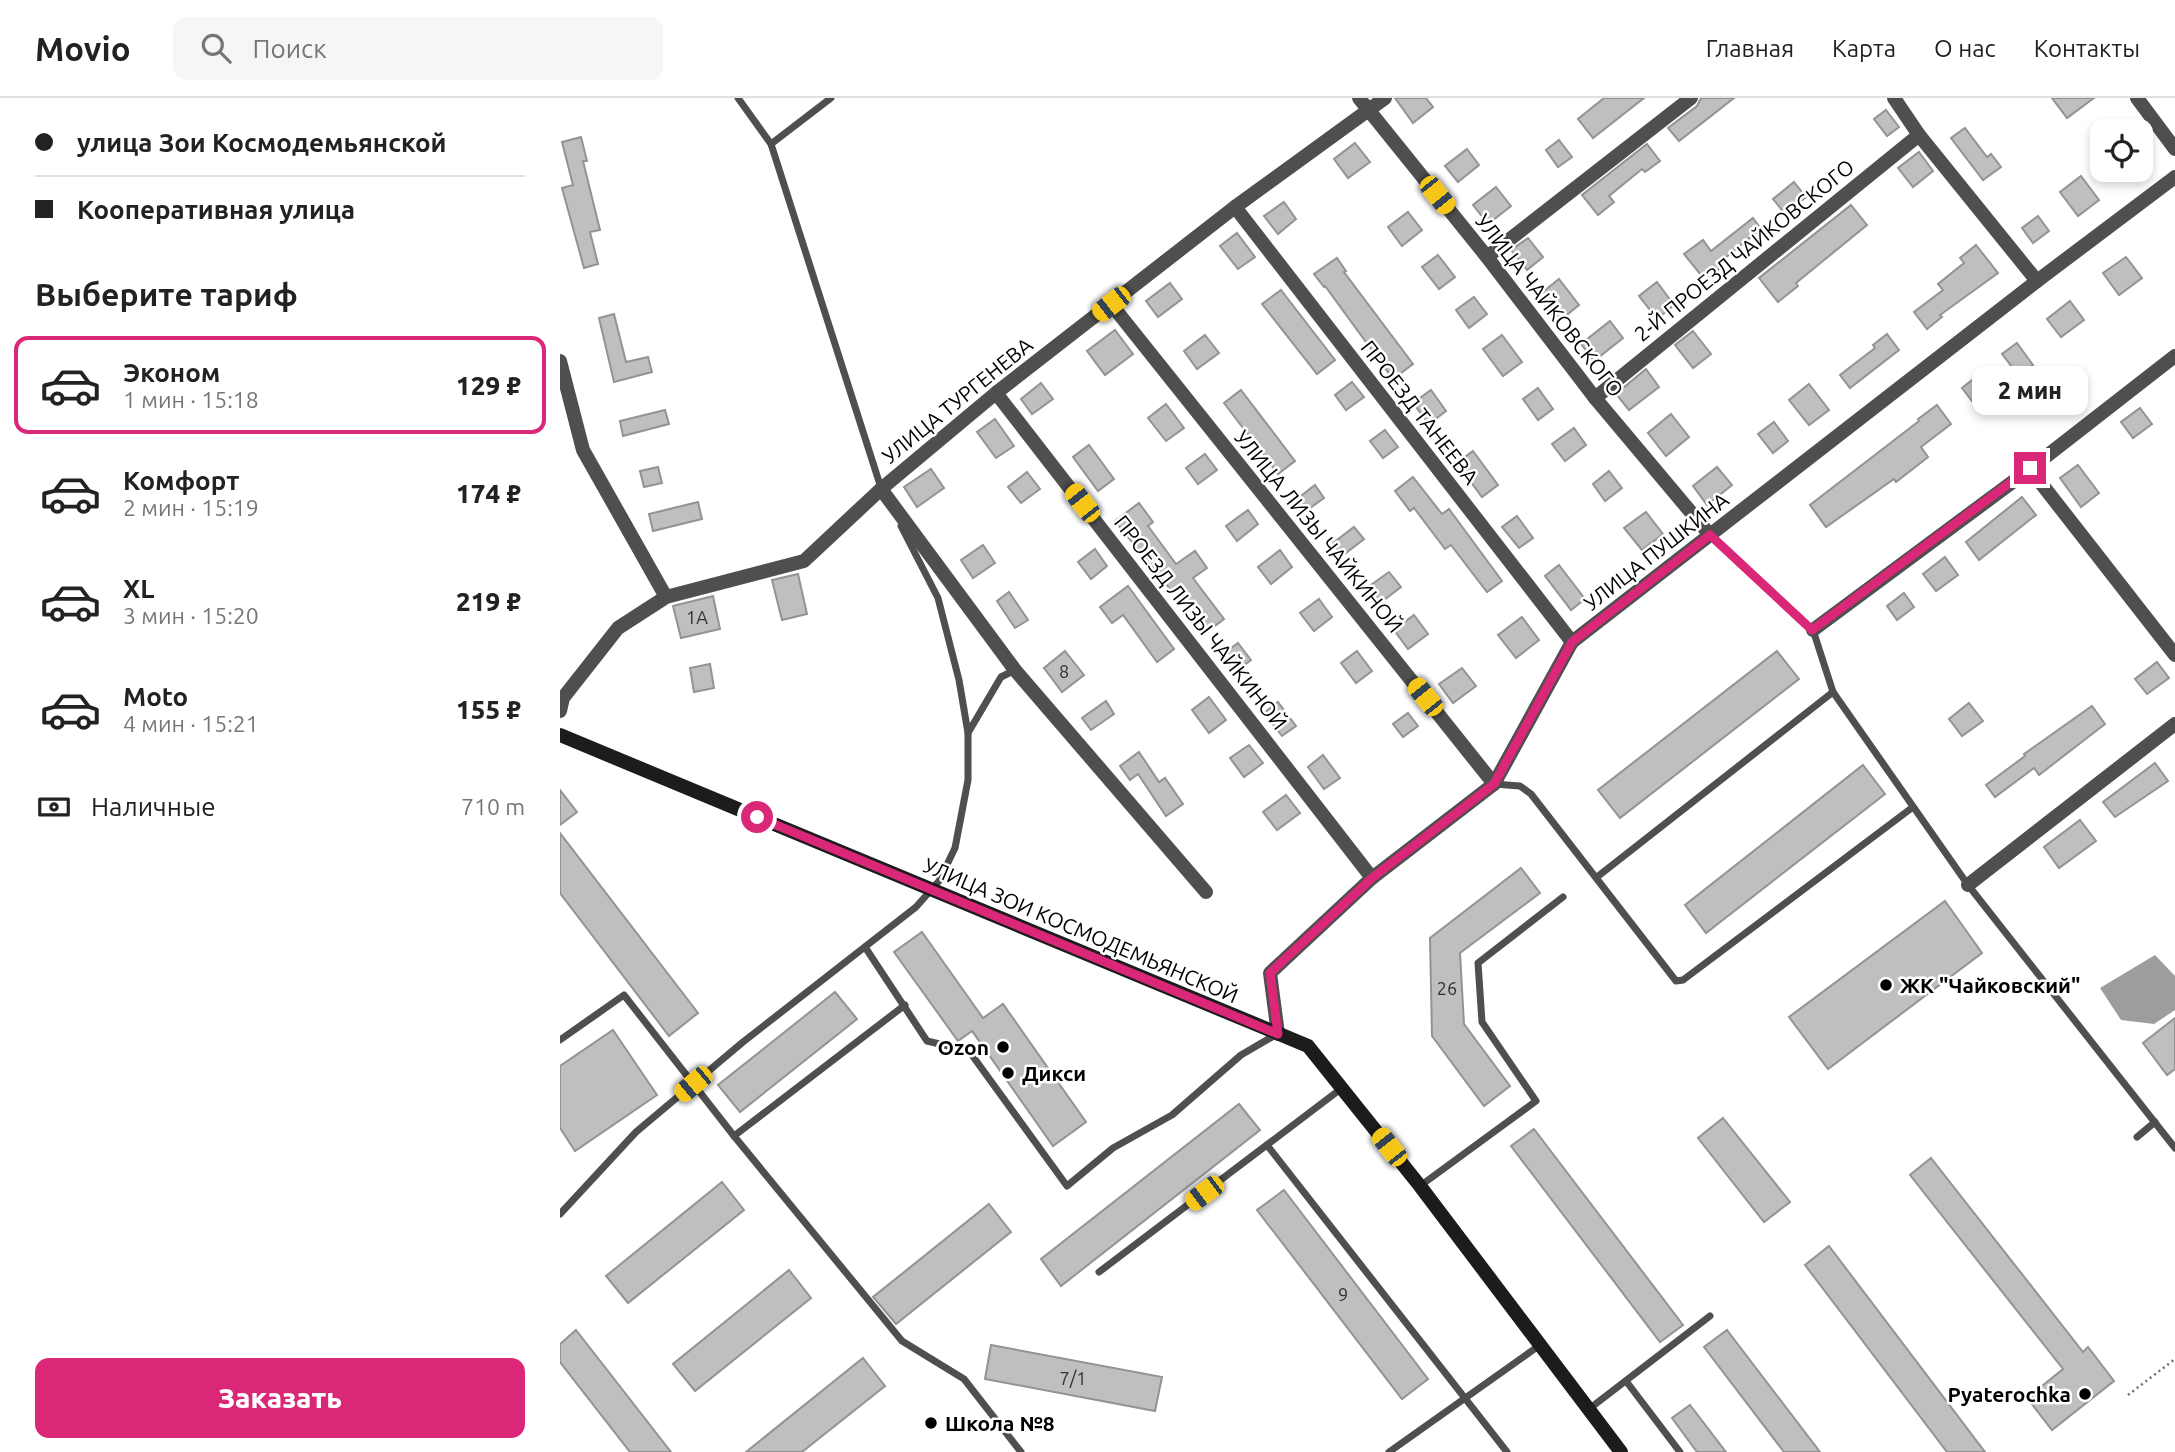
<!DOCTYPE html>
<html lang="ru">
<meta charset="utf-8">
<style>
:root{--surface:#fff;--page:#f6f6f6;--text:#222;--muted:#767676;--line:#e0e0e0;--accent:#db2777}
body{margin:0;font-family:Ubuntu,sans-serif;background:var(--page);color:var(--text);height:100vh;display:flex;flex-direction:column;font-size:26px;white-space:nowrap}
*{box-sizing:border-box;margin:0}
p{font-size:23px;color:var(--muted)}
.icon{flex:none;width:38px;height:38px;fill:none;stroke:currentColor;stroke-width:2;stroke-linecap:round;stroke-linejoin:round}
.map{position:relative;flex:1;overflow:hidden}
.panel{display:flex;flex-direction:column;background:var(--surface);width:560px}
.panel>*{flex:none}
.banner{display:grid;align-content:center;height:154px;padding:0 35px;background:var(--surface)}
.fabs{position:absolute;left:1530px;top:21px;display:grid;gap:14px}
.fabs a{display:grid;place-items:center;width:63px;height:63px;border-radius:14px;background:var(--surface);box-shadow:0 4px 10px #0003;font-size:35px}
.end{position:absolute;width:32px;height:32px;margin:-16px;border:9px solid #db2777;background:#fff;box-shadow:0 0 0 4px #fff}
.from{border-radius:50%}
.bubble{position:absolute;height:49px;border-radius:14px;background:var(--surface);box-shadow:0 4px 10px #0003;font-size:23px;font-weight:800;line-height:49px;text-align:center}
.car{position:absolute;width:21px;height:42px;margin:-21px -10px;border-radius:9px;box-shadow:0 0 5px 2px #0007;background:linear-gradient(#f5c518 24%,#345 0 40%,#f5c518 0 76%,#345 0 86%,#f5c518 0)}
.banner b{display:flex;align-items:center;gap:24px;height:66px;font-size:26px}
.banner b+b{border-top:2px solid var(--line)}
.banner i{width:18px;height:18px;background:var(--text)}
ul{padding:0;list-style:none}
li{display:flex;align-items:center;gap:21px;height:98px;margin:0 14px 10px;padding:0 21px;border:4px solid transparent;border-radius:14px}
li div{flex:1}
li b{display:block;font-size:26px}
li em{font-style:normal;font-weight:800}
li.selected{border-color:var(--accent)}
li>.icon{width:63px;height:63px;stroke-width:1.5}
h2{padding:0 35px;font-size:32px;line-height:84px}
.pay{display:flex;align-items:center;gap:18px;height:77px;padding:0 35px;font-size:26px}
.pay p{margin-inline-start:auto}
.cta{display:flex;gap:14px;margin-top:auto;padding:14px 35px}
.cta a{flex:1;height:80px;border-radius:14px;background:var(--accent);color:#fff;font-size:28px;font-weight:800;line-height:80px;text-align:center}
header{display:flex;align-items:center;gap:42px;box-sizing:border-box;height:98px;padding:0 35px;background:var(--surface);border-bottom:2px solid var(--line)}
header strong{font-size:33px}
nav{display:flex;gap:38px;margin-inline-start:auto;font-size:24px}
.search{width:490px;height:63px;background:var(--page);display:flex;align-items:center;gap:18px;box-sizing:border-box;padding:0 24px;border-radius:14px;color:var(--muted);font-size:26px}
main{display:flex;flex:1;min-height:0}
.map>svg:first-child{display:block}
.water{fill:#9d9d9d}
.building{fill:#bfbfbf;stroke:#939393;stroke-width:2}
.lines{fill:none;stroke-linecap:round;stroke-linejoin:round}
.path{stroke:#717171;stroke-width:2.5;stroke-dasharray:2 3.5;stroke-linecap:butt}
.lane{stroke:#4f4f4f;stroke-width:7}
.street{stroke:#4f4f4f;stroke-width:14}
.secondary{stroke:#1c1c1c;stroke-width:14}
.route{stroke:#db2777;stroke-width:9}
.poi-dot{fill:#000;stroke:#fff;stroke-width:2.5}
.labels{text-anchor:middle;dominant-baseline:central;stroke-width:5;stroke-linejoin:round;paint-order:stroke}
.number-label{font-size:18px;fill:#303030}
.street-label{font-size:21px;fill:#000;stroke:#fff}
.poi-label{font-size:21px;font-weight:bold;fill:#000;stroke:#fff;text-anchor:start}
</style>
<header>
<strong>Movio</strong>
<div class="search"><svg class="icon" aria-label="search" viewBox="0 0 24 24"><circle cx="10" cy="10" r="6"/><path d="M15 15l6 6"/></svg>Поиск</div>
<nav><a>Главная</a><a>Карта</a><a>О нас</a><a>Контакты</a></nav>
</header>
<main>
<section class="panel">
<div class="banner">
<b><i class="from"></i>улица Зои Космодемьянской</b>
<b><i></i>Кооперативная улица</b>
</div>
<h2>Выберите тариф</h2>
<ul>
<li class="selected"><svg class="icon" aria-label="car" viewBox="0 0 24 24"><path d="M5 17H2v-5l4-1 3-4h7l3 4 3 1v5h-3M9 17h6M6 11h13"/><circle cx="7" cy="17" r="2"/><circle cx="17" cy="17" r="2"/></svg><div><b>Эконом</b><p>1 мин · 15:18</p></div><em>129 ₽</em></li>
<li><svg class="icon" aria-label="car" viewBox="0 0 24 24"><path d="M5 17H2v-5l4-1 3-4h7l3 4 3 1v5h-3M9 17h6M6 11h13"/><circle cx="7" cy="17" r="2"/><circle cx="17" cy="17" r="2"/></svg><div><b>Комфорт</b><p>2 мин · 15:19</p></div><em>174 ₽</em></li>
<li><svg class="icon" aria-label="car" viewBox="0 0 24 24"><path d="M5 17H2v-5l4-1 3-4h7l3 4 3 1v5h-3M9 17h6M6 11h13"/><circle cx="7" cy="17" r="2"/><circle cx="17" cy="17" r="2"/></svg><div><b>XL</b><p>3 мин · 15:20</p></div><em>219 ₽</em></li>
<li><svg class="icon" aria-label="car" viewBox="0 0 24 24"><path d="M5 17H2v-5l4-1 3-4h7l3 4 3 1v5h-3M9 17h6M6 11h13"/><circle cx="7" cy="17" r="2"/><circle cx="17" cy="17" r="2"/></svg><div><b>Moto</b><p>4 мин · 15:21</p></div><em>155 ₽</em></li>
</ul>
<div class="pay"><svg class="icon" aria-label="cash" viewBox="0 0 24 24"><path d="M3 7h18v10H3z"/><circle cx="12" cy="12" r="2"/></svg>Наличные<p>710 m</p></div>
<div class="cta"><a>Заказать</a></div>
</section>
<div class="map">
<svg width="1615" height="1354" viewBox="0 0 1615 1354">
<rect width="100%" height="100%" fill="#fff"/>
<polygon class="water" points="1595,857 1615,878 1615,912 1594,926 1561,922 1540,890"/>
<g class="building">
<polygon points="835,0 866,0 873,9 853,25"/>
<polygon points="1044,0 1084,0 1033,40 1018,21"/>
<polygon points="1141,0 1174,0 1119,43 1108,30 1137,8"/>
<polygon points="1492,0 1534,0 1507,20"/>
<polygon points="1326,12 1339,29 1327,38 1314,21"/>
<polygon points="1405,30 1427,59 1431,56 1441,69 1423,82 1391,40"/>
<polygon points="21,39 27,63 23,63 40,132 30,134 38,166 24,170 2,90 13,87 2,44"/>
<polygon points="999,42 1012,59 998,69 986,52"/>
<polygon points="795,45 810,64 788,80 774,61"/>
<polygon points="1087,46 1100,63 1085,74 1082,71 1049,98 1054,104 1038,117 1022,97"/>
<polygon points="907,51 919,67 898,84 885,68"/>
<polygon points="1359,54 1373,73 1353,89 1338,70"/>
<polygon points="1521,78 1539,102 1518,118 1500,94"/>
<polygon points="1234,84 1246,99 1225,116 1213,101"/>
<polygon points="936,89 951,108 928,126 913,107"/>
<polygon points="724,104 736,121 718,136 704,118"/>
<polygon points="1291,107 1307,127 1236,185 1238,188 1218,204 1199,180"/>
<polygon points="848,114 862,132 842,148 828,129"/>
<polygon points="1478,118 1489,133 1473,145 1462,130"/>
<polygon points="1193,120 1201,131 1160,164 1163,168 1145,182 1124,156 1143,142 1151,153"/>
<polygon points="677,135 695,159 678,171 660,148"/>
<polygon points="968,140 983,159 967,172 951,152"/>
<polygon points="1416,147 1438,175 1380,217 1382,219 1367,231 1354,214 1383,192 1378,186 1404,165 1400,160"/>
<polygon points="878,157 895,179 879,191 862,169"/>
<polygon points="1566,159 1582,180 1559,197 1543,175"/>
<polygon points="777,160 786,173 784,174 853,266 833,281 765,188 764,189 754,176"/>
<polygon points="999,181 1019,207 998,224 978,198"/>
<polygon points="1097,184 1114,207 1097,221 1079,198"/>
<polygon points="610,185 622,201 598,219 586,203"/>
<polygon points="721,192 775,262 757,276 702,206"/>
<polygon points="914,199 927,216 909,230 896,212"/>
<polygon points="1510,203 1524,222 1501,239 1487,221"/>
<polygon points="54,216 66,264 88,259 92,274 54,284 39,220"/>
<polygon points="1050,223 1063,240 1034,263 1021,246"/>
<polygon points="555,232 573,256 545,277 527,253"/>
<polygon points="1133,233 1151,256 1133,270 1115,247"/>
<polygon points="1327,236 1339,252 1290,290 1280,277 1315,250 1313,247"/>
<polygon points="645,237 659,255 637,271 624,253"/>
<polygon points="942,237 962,264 943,278 923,251"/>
<polygon points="1457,245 1473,267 1459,278 1442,256"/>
<polygon points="1086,271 1099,289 1069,312 1056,296"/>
<polygon points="1420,276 1430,290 1412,303 1402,290"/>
<polygon points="792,284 804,299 786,312 775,297"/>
<polygon points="481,285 493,301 472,316 461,301"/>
<polygon points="1249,286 1269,312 1249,327 1229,302"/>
<polygon points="978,290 993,311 978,322 963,301"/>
<polygon points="681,292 735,363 718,376 664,305"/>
<polygon points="871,292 886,313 869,326 853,305"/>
<polygon points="606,306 624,330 606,343 588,320"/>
<polygon points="1377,307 1391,326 1361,349 1368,359 1336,384 1334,381 1266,429 1250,407 1359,323 1358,321"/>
<polygon points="1580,310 1592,326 1573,340 1561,324"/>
<polygon points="105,312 109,326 63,338 60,323"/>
<polygon points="1111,316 1129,339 1106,358 1088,335"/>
<polygon points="435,321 454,348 436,360 417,334"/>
<polygon points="1214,324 1228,343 1213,355 1198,336"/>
<polygon points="1014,330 1026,347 1005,363 992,346"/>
<polygon points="825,332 838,349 823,360 810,343"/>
<polygon points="529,347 554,381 538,393 513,359"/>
<polygon points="913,353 938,387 922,399 897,365"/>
<polygon points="645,356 657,372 638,386 626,370"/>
<polygon points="1518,367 1539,395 1521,409 1500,380"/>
<polygon points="98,369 102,385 84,389 80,373"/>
<polygon points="1157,369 1172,387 1147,407 1133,388"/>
<polygon points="371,371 384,390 357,409 344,389"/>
<polygon points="1049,373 1062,390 1045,403 1033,386"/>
<polygon points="467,374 480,391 461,405 448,389"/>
<polygon points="853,379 882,416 889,411 942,483 927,494 891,447 885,451 854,410 850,413 835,393"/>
<polygon points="755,387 764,400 746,413 737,401"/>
<polygon points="1462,399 1476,417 1419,462 1406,444"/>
<polygon points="138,404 142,421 93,433 89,416"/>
<polygon points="579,405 593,424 588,428 616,466 635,453 647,470 633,480 664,521 647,534 616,493 613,495 555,423"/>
<polygon points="688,412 698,426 677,443 666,428"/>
<polygon points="1086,414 1103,436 1082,452 1064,430"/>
<polygon points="957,418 973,440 959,450 942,429"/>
<polygon points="794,429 804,441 782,458 773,445"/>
<polygon points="423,447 435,465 413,480 401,462"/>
<polygon points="535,451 547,468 531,481 518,464"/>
<polygon points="720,452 732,469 711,486 698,469"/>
<polygon points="1385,459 1398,477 1376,493 1363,476"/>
<polygon points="999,467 1025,501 1011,512 985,478"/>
<polygon points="829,474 841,489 816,508 804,492"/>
<polygon points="238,476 247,516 222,522 212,482"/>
<polygon points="568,488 614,551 597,564 563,517 552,525 540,509"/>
<polygon points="449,494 468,522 455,530 437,503"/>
<polygon points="1344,495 1354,509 1337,522 1327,508"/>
<polygon points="153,498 160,531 121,540 113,508"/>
<polygon points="759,501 772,519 754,533 740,515"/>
<polygon points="854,517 868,536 848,551 834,532"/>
<polygon points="962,519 979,542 956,560 938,537"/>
<polygon points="678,545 691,562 675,574 662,557"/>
<polygon points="505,553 524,577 502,594 484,570"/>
<polygon points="797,553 812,573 796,585 781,565"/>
<polygon points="1217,553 1239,581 1060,720 1038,692"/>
<polygon points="1597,564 1609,580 1587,596 1575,581"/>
<polygon points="150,566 154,590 134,594 130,570"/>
<polygon points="902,570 916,588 893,605 879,586"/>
<polygon points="649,599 666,622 649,635 632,612"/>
<polygon points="546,603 554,616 531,632 522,620"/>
<polygon points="718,604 736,628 722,638 704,615"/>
<polygon points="1409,605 1423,623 1402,638 1389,621"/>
<polygon points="1532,608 1545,626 1479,677 1474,670 1435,699 1426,687 1465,658 1464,656"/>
<polygon points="848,615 858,628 843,639 833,626"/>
<polygon points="689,647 703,665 684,679 670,660"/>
<polygon points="579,654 599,684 605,680 623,706 606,718 578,676 570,682 560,668"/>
<polygon points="763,657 780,680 764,691 748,669"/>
<polygon points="1595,665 1608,683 1555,719 1543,704"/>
<polygon points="1303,667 1325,696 1146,835 1125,807"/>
<polygon points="0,692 17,714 0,727"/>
<polygon points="726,697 740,715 717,732 703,714"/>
<polygon points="1520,722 1536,743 1499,770 1484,749"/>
<polygon points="0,735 138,915 109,938 0,795"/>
<polygon points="961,770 980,795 900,855 904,926 950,988 924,1008 872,938 870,840"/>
<polygon points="1385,803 1422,855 1268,971 1229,919"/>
<polygon points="362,834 423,920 443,906 526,1024 493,1048 412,933 398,943 334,854"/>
<polygon points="275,894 297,921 180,1014 158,987"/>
<polygon points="1615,920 1615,971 1607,977 1583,945"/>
<polygon points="53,932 97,997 15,1053 0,1030 0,968"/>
<polygon points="679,1006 700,1032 501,1188 481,1161"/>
<polygon points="1163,1020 1230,1104 1204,1124 1138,1040"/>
<polygon points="974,1031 1123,1227 1100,1244 951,1048"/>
<polygon points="1371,1060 1523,1254 1528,1249 1554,1283 1492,1332 1467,1300 1503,1271 1350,1077"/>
<polygon points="162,1084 184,1112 68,1205 46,1178"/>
<polygon points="724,1092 868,1281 842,1301 697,1112"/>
<polygon points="429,1106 451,1134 336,1226 313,1199"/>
<polygon points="1269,1148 1425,1354 1387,1354 1245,1167"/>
<polygon points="229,1172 251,1200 135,1293 113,1266"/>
<polygon points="16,1232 111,1354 70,1354 0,1264 0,1246"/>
<polygon points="1167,1232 1260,1354 1224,1354 1144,1249"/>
<polygon points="431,1247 602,1279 595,1313 425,1281"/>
<polygon points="303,1260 325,1288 242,1354 186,1354"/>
<polygon points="1130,1307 1166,1354 1137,1354 1112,1320"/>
</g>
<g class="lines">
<polyline class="path" points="1568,1297 1615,1261"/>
<g class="lane">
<polyline points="178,0 211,46 322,393"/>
<polyline points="211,46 271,0"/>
<polyline points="341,428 378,500 399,582 408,635"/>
<polyline points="1150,437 1253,532 1273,594 1408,787 1615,1050"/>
<polyline points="934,686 960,688 971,696 1116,883 1123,882 1353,709"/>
<polyline points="1037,779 1273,594"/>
<polyline points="305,849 367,943 409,953 507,1088 553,1050 612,1017 681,957 717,936"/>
<polyline points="0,942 64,897 174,1038 342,1243 404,1281 461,1354"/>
<polyline points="174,1038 345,907"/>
<polyline points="1577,1039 1595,1024"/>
<polyline points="707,1047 947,1354"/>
<polyline points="860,1088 976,1003 922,924 918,865 1003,799"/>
<polyline points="0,1116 76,1034 183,944 356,809 379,783 395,750 408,682 408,635 441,579 455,572"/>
<polyline points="539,1174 782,990"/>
<polyline points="1066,1283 1120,1354"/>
<polyline points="1029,1311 1150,1218"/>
<polyline points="829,1354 980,1247"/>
</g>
<g class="street">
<polyline points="799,0 927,159 1035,300 1150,437"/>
<polyline points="1334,0 1359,37 1477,183"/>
<polyline points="1577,0 1615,51"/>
<polyline points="675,109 1012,544"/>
<polyline points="927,159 1131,0"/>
<polyline points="551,206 934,686"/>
<polyline points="0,263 23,352 106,499"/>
<polyline points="436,295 812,780"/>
<polyline points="1035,300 1359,37"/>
<polyline points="1470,371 1615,557"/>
<polyline points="321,391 455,572 646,794"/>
<polyline points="1253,532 1470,371 1615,258"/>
<polyline points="0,613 3,600 58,530 106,499 244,463 321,391 436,295 675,109 825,0"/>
<polyline points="1408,787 1615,626"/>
<polyline points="718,936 710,875 812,780 934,686 1012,544 1477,183 1615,79"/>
</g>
<polyline class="secondary" points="0,637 748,948 860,1088 1061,1354"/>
</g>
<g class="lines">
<polyline class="route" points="197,719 718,936 710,875 812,780 934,686 1012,544 1150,437 1252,532 1470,370"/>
</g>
<g class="poi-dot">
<circle cx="1326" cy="887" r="7"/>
<circle cx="443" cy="949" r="7"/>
<circle cx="448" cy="975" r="7"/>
<circle cx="1525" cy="1296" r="7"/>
<circle cx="371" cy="1325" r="7"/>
</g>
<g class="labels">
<g class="number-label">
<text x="137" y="519">1А</text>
<text x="504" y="573">8</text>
<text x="887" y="890">26</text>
<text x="783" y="1196">9</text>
<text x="513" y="1280">7/1</text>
</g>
<g class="street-label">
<text transform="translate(1184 152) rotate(-39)">2-Й ПРОЕЗД ЧАЙКОВСКОГО</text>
<text transform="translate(990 207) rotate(52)">УЛИЦА ЧАЙКОВСКОГО</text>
<text transform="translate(397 302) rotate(-39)">УЛИЦА ТУРГЕНЕВА</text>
<text transform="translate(860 314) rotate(52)">ПРОЕЗД ТАНЕЕВА</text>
<text transform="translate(759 433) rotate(51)">УЛИЦА ЛИЗЫ ЧАЙКИНОЙ</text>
<text transform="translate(1096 453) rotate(-38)">УЛИЦА ПУШКИНА</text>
<text transform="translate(641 524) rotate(52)">ПРОЕЗД ЛИЗЫ ЧАЙКИНОЙ</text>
<text transform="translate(521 832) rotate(23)">УЛИЦА ЗОИ КОСМОДЕМЬЯНСКОЙ</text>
</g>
<g class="poi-label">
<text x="1340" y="887">ЖК "Чайковский"</text>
<text x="429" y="949" text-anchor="end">Ozon</text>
<text x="462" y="975">Дикси</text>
<text x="1511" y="1296" text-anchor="end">Pyaterochka</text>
<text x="385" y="1325">Школа №8</text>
</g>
</g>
</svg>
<div class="fabs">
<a><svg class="icon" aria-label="locate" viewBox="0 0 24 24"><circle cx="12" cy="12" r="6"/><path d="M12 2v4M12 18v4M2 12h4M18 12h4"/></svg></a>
</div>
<i class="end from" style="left:197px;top:719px"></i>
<i class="end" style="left:1470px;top:370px"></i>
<div class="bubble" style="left:1412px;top:268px;width:116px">2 мин</div>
<i class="car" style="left:877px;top:97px;rotate:141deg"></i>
<i class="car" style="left:551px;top:206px;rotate:232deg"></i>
<i class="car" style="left:522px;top:405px;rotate:322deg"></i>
<i class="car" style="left:865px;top:599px;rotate:321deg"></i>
<i class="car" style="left:133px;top:986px;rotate:230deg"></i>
<i class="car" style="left:829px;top:1049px;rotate:322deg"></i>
<i class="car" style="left:644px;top:1095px;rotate:233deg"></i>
</div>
</main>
